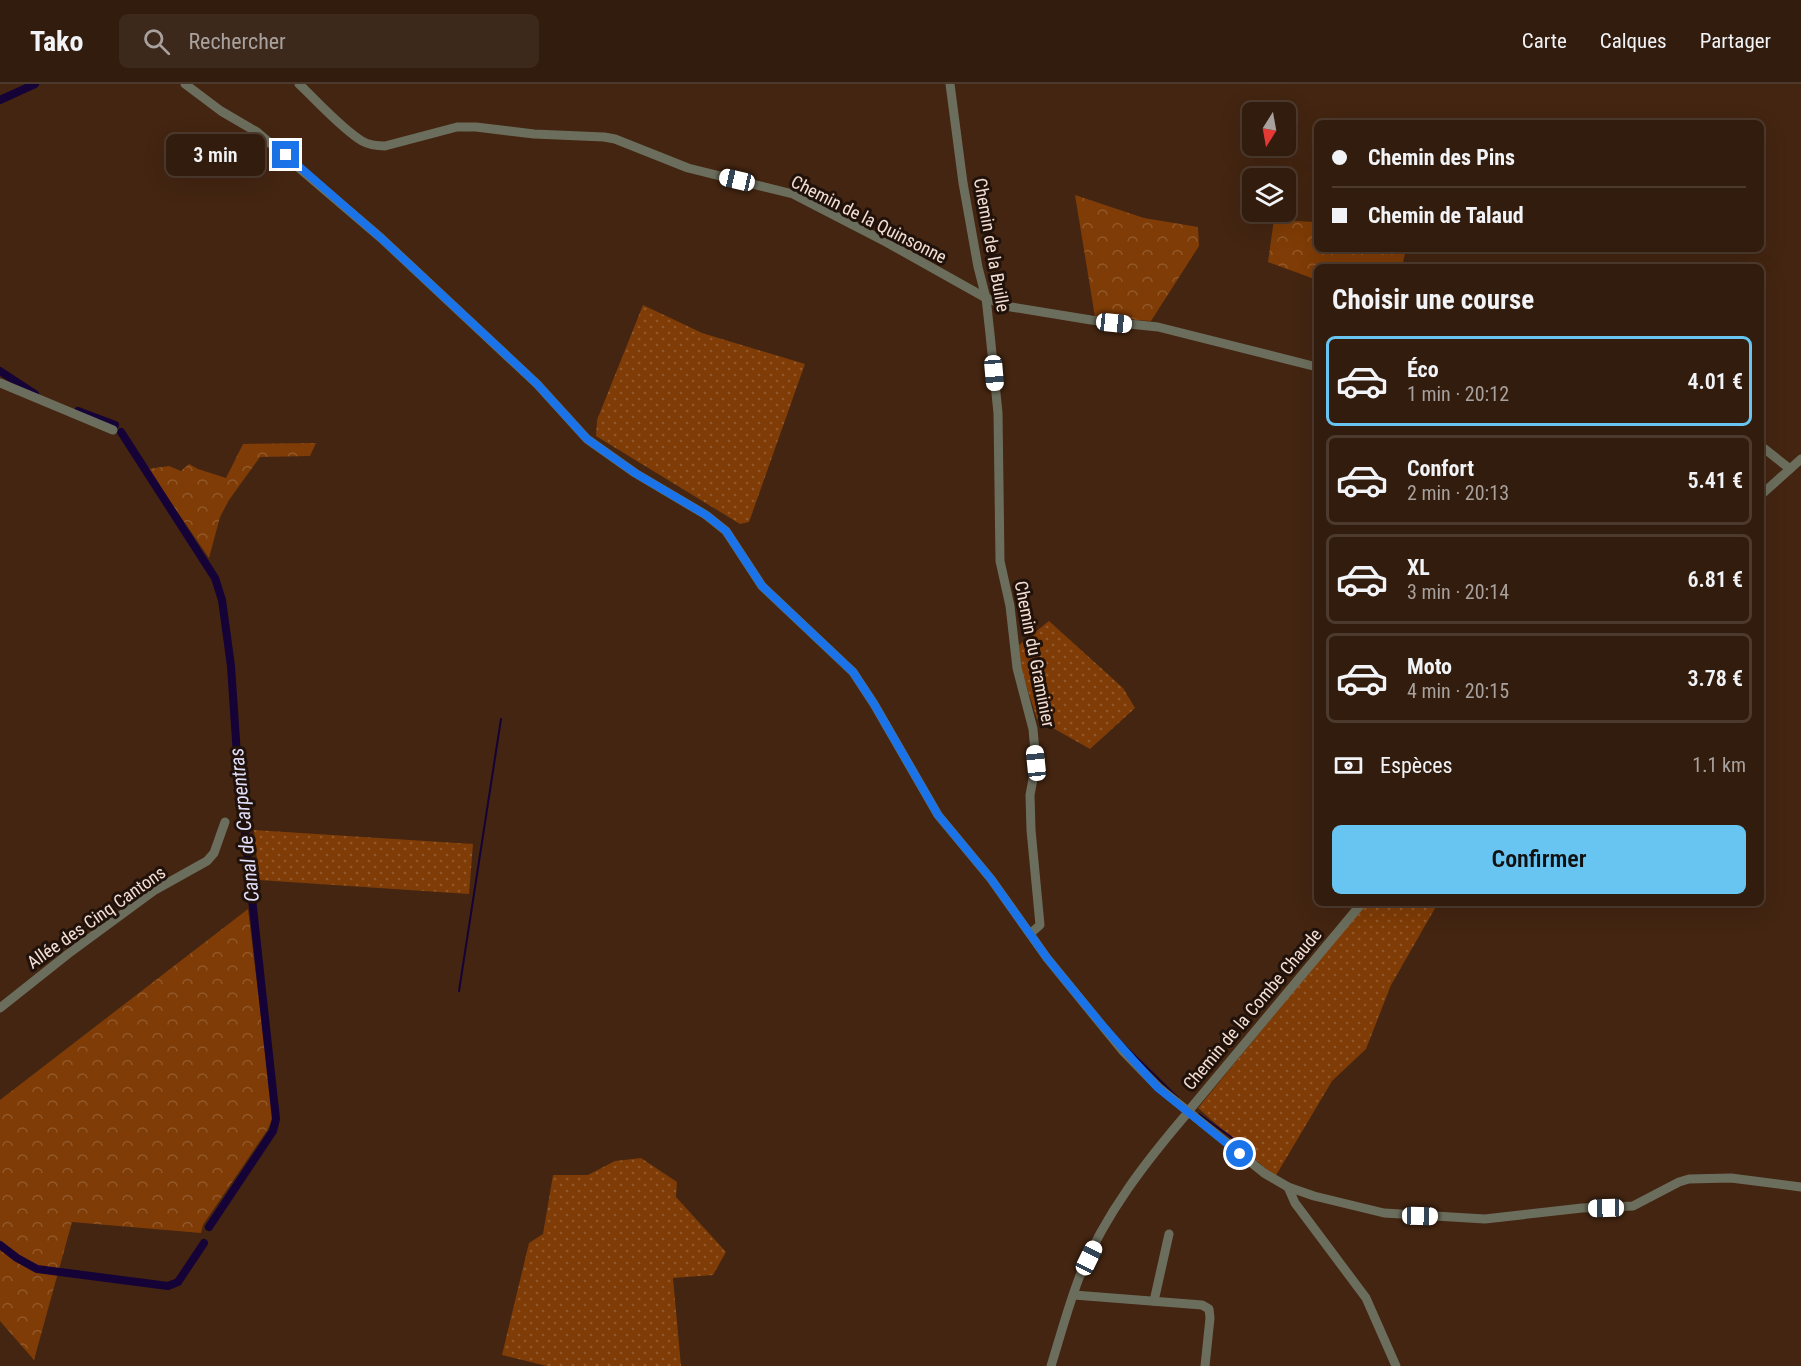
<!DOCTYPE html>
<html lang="fr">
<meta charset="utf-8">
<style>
:root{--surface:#321c0d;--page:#3d291b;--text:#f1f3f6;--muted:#a8a19d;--line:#4d3a2e;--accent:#68c4f0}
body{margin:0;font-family:"Roboto Condensed",sans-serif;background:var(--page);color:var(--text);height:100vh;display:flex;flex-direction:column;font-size:22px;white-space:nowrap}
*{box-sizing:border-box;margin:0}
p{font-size:20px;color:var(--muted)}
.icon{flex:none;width:33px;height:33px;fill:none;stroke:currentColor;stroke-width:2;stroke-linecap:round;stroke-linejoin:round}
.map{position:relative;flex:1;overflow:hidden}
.details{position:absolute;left:1314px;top:180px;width:450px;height:642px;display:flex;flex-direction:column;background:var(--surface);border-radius:9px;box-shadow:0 6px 24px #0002,0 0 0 2px var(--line)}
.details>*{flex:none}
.banner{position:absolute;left:1314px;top:36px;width:450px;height:132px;border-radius:9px;box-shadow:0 6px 24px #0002,0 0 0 2px var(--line);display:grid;align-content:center;height:132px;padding:0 18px;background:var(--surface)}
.needle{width:39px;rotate:191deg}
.buttons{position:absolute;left:1242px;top:18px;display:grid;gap:12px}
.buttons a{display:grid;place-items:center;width:54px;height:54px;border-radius:9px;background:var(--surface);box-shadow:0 6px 24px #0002,0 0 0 2px var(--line);font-size:30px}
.end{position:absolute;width:27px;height:27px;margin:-14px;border:8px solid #1a73e8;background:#fff;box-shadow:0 0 0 3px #fff}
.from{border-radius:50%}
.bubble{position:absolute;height:42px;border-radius:9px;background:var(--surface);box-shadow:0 6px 24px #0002,0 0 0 2px var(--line);font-size:20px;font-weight:600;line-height:42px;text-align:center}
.car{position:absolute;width:18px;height:36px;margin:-18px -9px;border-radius:8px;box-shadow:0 0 4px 2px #0007;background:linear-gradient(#fff 24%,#345 0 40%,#fff 0 76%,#345 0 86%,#fff 0)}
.banner b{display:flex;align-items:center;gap:21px;height:57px;font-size:22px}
.banner b+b{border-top:2px solid var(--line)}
.banner i{width:15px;height:15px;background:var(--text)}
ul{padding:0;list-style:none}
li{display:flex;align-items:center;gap:18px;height:90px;margin:0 12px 9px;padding:0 6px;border:3px solid var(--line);border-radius:9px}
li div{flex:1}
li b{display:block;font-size:22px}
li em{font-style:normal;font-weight:600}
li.current{border-color:var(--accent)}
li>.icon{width:54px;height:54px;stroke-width:1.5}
h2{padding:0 18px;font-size:27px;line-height:72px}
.pay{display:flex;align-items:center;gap:15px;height:66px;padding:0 18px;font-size:22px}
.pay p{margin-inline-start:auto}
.button{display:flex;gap:12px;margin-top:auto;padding:12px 18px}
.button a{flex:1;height:69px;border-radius:9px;background:var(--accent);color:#111;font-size:24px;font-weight:600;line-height:69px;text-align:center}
header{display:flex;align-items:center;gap:36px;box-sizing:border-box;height:84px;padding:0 30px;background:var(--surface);border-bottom:2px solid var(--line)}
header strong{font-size:28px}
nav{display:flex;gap:33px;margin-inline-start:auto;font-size:21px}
.search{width:420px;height:54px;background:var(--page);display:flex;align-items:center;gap:15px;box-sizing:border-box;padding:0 21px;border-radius:9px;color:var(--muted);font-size:22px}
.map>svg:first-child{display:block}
.grass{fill:url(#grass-dots)}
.forest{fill:url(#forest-crowns)}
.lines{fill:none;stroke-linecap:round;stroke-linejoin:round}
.stream{stroke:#150237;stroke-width:2}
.canal{stroke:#150237;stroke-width:8}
.minor{stroke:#6c6e5d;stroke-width:9}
.route{stroke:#1a73e8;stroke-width:8}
.labels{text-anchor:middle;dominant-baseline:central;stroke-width:6;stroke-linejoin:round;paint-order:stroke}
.street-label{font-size:18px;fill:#f3ded3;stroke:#20120a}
.water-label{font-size:20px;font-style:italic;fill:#e2dffb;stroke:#20120a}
</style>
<header>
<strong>Tako</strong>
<div class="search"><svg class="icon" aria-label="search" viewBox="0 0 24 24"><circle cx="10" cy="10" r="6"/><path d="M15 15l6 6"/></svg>Rechercher</div>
<nav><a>Carte</a><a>Calques</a><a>Partager</a></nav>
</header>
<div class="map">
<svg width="1801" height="1282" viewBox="0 0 1801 1282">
<defs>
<pattern id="grass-dots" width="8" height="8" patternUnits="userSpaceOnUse" patternTransform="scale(1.5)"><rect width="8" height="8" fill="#7f3c06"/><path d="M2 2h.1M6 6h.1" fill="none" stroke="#925829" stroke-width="1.8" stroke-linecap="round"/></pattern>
<pattern id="forest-crowns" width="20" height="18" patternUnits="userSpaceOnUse" patternTransform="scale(1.5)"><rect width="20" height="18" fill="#7f3c06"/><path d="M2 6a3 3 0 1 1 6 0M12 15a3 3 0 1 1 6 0" fill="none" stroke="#925829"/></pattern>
</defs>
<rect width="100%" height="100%" fill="#432511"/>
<g class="grass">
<polygon points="643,221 702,249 805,280 749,438 740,440 596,352 597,336"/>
<polygon points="1049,537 1123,604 1135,624 1090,665 1037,635 1021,585 1019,561"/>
<polygon points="254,746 473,760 469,810 259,796"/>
<polygon points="1366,819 1438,819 1391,901 1366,965 1332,997 1275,1093 1198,1024"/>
<polygon points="641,1074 677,1098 676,1113 726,1168 713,1191 673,1194 681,1282 547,1282 502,1271 529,1159 543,1150 553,1091 588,1091 615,1077"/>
</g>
<g class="forest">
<polygon points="1286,110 1294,110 1293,137 1317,138 1317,165 1406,165 1402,183 1317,183 1317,196 1268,178 1275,128 1286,128"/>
<polygon points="1075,111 1144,134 1198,143 1199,162 1151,237 1095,233"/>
<polygon points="316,359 310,372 260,373 229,416 220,433 209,474 148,385 169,382 181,387 189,380 198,385 226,394 243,360"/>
<polygon points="248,825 273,1033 268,1045 203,1141 201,1149 72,1138 34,1276 0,1237 0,1016"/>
</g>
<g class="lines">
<g class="stream">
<polyline points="459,907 501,635"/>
<polyline points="1120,957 1178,1014"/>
<polyline points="1199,1030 1238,1058"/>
</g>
<g class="canal">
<polyline points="0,16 35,0"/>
<polyline points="0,287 35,310"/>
<polyline points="78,327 115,341"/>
<polyline points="121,348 215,494 222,516 231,582 238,686 276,1035 273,1047 209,1143"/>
<polyline points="0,1161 17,1174 37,1185 168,1202 178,1198 204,1159"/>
</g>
<g class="minor">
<polyline points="185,0 221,27 257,48 381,154 537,300 587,355 635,389 706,431 726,447 762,502 853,588 874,620 938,731 991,795 1047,874 1122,966 1158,1003 1264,1089 1288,1103 1314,1112 1384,1129 1485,1135 1582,1124 1633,1122 1679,1098 1689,1095 1731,1094 1801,1103"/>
<path d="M299 0C317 17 342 45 362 57 369 61 377 62 385 62L457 43H476L534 50 604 53 615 55 688 84 793 110 886 158 986 214 1011 223 1091 236 1158 243 1317 283"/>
<polyline points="950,0 963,99 978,183 986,214 990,250 998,329 1000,477 1010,522 1017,584 1033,645 1036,679 1030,711 1031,746 1040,841 1031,849"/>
<polyline points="0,299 113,346"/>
<polyline points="1761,362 1790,385"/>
<polyline points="1761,411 1801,375"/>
<polyline points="0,924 68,870 155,806 207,777 214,769 225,738"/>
<polyline points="1191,1024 1362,819"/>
<polyline points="1288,1103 1295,1119 1366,1214 1396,1282"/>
<polyline points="1074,1211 1202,1221 1209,1225 1210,1234 1205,1282"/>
<polyline points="1154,1217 1169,1150"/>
<path d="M1051 1282C1060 1253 1068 1223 1079 1194 1104 1131 1146 1077 1190 1026"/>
</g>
</g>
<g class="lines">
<polyline class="route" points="286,71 381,154 501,266 537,300 587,355 635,389 706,431 726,447 762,502 853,588 874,620 938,731 991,795 1047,874 1102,941 1158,1004 1240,1070"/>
</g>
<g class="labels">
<g class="street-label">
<text transform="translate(869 135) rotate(27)">Chemin de la Quinsonne</text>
<text transform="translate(992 161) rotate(80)">Chemin de la Buille</text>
<text transform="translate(1035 570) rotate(79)">Chemin du Graminier</text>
<text transform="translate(96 833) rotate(-35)">Allée des Cinq Cantons</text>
<text transform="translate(1252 925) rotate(-50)">Chemin de la Combe Chaude</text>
</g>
<g class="water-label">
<text transform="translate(244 741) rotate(-96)">Canal de Carpentras</text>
</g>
</g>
</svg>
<div class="buttons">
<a><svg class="needle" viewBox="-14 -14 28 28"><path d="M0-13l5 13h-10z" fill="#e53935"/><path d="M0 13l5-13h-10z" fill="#a8a19d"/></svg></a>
<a><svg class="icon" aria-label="layers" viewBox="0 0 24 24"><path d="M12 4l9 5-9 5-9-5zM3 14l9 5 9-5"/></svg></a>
</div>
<i class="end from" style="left:1240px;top:1070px"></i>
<i class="end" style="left:286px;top:71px"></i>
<div class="bubble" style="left:166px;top:50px;width:99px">3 min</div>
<i class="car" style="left:737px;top:96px;rotate:283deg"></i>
<i class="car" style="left:1114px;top:239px;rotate:96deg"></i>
<i class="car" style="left:994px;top:289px;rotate:175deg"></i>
<i class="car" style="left:1036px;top:679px;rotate:354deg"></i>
<i class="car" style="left:1606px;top:1124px;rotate:269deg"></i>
<i class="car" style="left:1420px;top:1132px;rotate:91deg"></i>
<i class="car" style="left:1089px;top:1174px;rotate:26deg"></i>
<div class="banner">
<b><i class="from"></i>Chemin des Pins</b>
<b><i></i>Chemin de Talaud</b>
</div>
<section class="details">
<h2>Choisir une course</h2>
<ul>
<li class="current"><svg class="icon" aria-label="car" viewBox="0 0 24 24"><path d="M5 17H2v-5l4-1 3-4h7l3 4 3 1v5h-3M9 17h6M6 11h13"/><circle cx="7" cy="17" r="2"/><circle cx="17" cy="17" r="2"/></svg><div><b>Éco</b><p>1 min · 20:12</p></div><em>4.01 €</em></li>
<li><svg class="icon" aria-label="car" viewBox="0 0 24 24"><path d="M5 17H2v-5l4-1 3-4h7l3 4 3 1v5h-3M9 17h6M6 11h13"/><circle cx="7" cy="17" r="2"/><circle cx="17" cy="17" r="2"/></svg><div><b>Confort</b><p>2 min · 20:13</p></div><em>5.41 €</em></li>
<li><svg class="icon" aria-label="car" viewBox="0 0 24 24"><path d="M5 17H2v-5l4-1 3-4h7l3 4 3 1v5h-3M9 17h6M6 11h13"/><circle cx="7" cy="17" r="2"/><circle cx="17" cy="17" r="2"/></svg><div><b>XL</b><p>3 min · 20:14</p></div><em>6.81 €</em></li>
<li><svg class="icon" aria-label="car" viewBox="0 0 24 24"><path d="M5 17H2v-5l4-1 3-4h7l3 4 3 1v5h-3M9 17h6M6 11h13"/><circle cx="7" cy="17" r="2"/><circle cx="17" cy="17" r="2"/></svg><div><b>Moto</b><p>4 min · 20:15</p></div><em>3.78 €</em></li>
</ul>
<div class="pay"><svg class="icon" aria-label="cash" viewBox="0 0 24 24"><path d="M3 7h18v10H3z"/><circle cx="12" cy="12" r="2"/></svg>Espèces<p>1.1 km</p></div>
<div class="button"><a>Confirmer</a></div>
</section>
</div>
